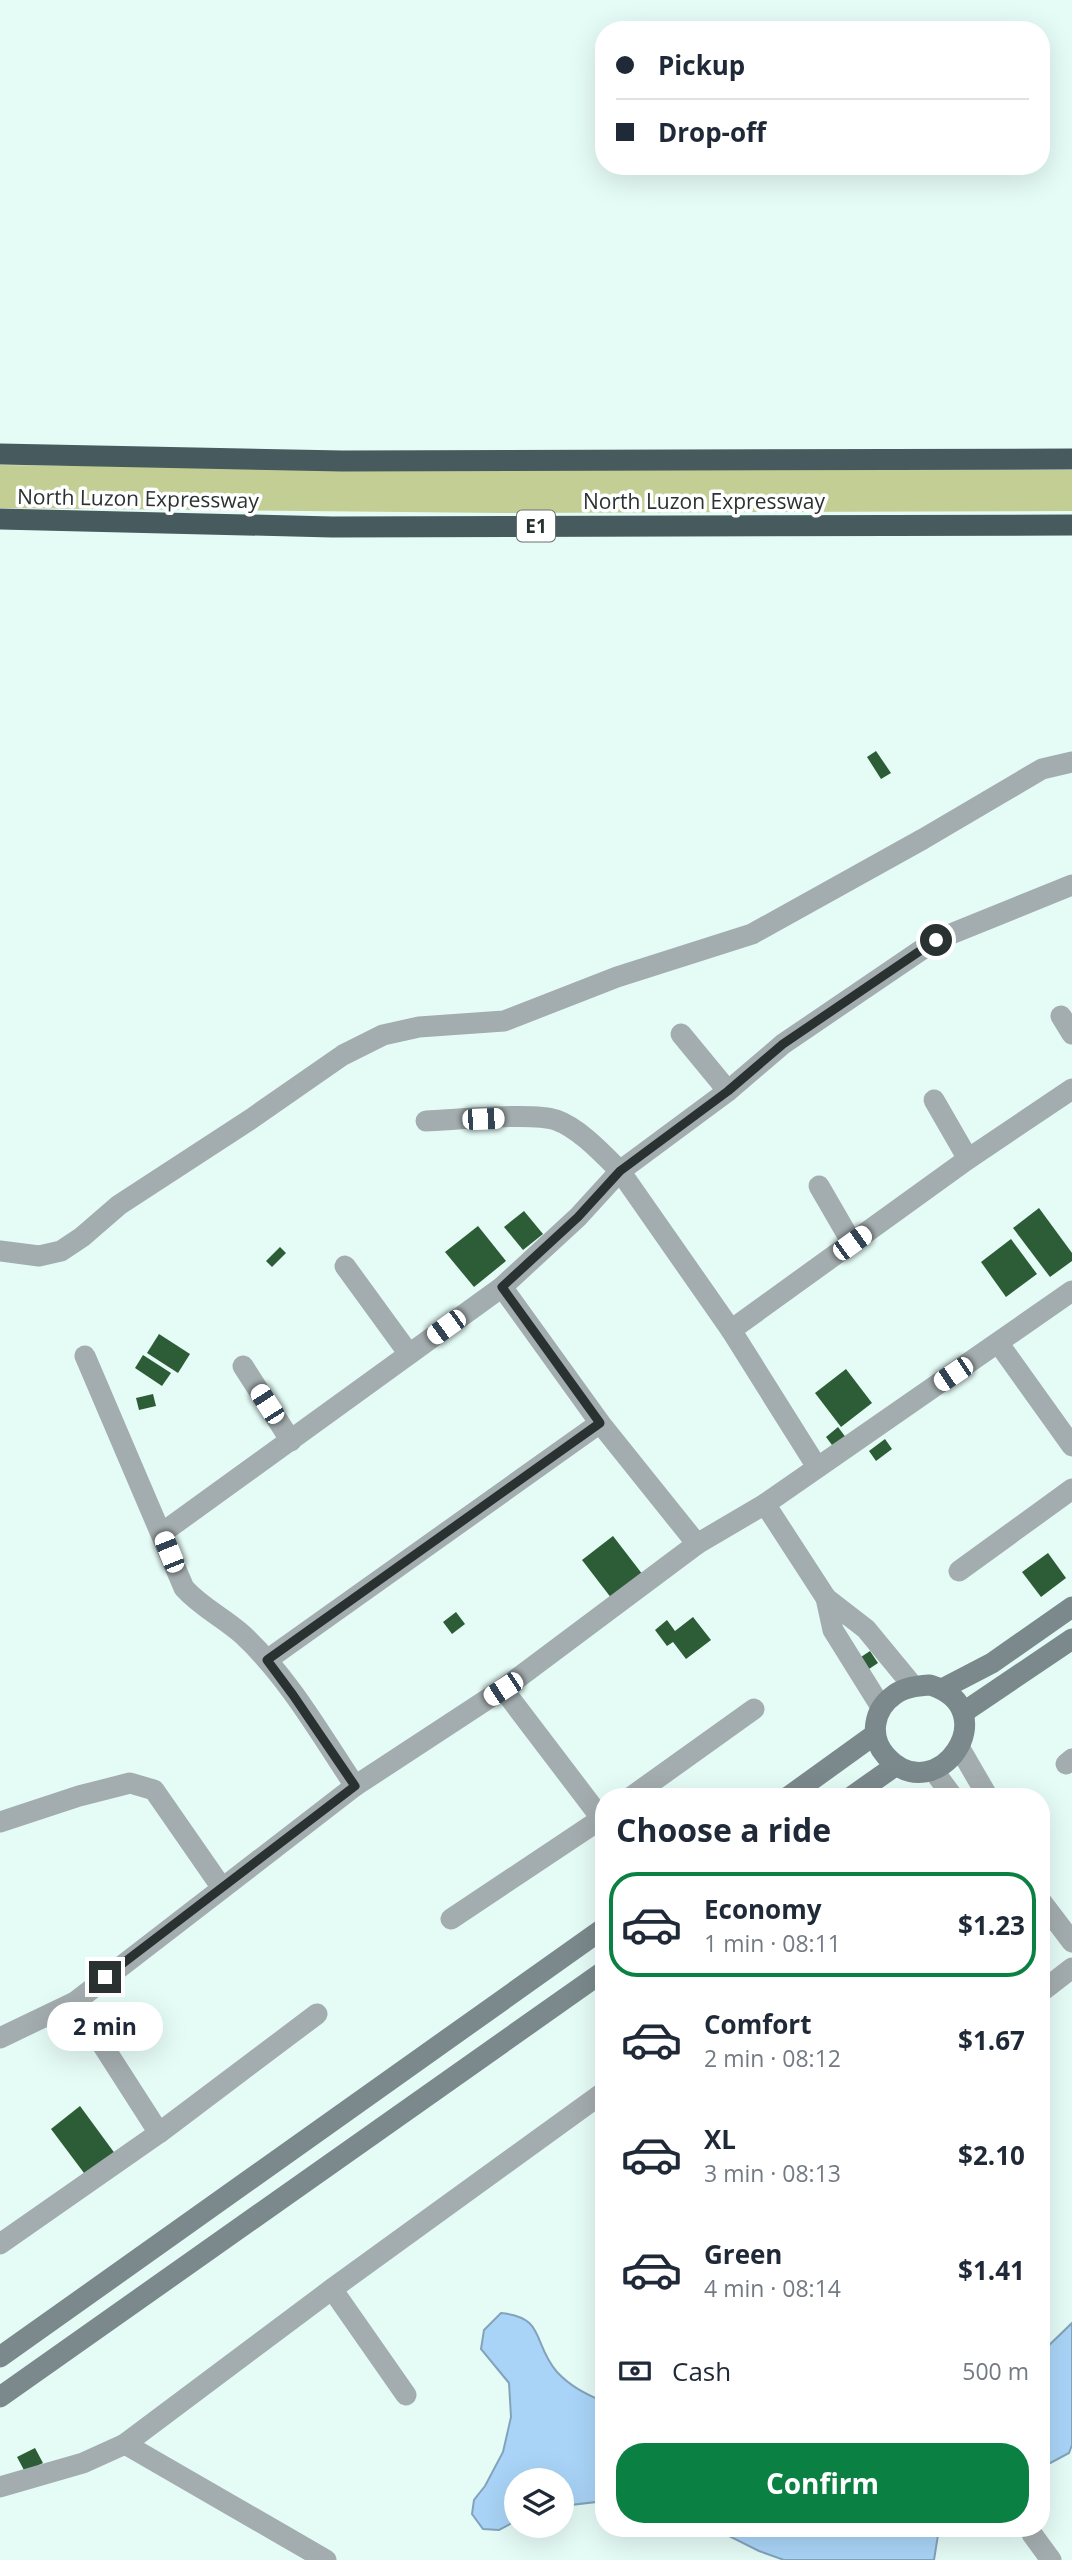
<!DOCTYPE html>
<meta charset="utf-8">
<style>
:root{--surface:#fff;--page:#f2f2f3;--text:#1f2937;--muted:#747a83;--line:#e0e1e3;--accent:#0b8043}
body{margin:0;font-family:"Open Sans",sans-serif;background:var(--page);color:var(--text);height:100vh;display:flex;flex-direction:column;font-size:26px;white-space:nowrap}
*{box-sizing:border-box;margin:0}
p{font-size:23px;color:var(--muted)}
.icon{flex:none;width:38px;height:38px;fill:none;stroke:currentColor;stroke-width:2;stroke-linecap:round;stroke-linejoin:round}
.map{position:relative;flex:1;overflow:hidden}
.side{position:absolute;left:595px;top:1788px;width:455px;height:749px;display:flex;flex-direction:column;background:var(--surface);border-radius:28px;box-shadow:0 7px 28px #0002}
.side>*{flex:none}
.top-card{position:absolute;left:595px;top:21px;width:455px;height:154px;border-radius:28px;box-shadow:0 7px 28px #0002;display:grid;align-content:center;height:154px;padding:0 21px;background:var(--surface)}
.buttons{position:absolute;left:504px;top:2468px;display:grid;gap:14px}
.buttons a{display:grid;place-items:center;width:70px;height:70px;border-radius:50%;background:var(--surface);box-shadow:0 7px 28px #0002;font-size:35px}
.end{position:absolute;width:32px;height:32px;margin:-16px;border:9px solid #293230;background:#fff;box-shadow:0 0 0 4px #fff}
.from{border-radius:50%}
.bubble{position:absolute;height:49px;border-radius:24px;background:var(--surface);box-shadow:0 7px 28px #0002;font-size:23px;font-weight:700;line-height:49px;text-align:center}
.car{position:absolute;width:21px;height:42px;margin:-21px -10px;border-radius:9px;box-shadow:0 0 5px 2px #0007;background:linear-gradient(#fff 24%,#345 0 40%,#fff 0 76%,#345 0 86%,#fff 0)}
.top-card b{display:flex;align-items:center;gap:24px;height:66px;font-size:26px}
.top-card b+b{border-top:2px solid var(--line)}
.top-card i{width:18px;height:18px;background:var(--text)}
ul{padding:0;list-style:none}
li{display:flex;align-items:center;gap:21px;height:105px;margin:0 14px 10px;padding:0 7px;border:4px solid transparent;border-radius:28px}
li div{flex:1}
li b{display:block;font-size:26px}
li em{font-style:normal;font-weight:700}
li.current{border-color:var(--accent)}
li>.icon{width:63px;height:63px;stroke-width:1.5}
h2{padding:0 21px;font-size:32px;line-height:84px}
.pay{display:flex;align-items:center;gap:18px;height:77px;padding:0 21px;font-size:26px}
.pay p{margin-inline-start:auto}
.action{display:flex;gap:14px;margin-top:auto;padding:14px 21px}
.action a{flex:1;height:80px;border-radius:28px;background:var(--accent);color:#fff;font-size:28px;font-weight:700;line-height:80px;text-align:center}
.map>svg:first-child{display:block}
.green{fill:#c3ce94}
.water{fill:#a9d4f7;stroke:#83a3bb;stroke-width:2}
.building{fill:#2c5d36}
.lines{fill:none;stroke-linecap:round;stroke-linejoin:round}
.street{stroke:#a3acae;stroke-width:21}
.secondary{stroke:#7b898c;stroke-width:21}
.highway{stroke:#475a5e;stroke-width:21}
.route{stroke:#293230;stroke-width:9}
.labels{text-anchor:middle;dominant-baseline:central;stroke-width:7;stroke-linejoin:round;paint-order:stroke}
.shield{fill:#fff;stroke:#69706e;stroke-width:2}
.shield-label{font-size:19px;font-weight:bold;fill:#293230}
.street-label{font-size:21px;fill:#293230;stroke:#fff}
</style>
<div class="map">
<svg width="1072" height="2560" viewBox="0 0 1072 2560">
<rect width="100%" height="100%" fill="#e5fbf6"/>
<polygon class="green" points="0,465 490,470 1072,470 1072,511 502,513 0,508"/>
<g class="water">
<path d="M501 2313C546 2317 532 2343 557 2372 571 2387 586 2394 604 2402V2501L562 2506V2480H516V2521L499 2530 483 2529 472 2514 474 2500 485 2486 503 2452 511 2417 509 2383 481 2349 484 2330Z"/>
<polygon points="1072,2323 1072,2445 1069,2453 1041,2468 1041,2353"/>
<polygon points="715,2529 942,2529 938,2535 934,2560 784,2560 759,2551"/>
</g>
<g class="building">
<polygon points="876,751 891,773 881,779 867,757"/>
<polygon points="1039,1208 1072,1253 1072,1261 1050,1277 1013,1228"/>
<polygon points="524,1211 543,1234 523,1250 504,1227"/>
<polygon points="478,1226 506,1261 474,1287 445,1252"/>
<polygon points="1011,1239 1037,1274 1006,1297 981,1262"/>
<polygon points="280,1247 286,1253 272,1267 266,1261"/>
<polygon points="159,1334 190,1354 178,1373 147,1353"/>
<polygon points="143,1355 171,1373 162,1386 135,1368"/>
<polygon points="846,1369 872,1403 841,1427 815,1393"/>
<polygon points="153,1394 156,1406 139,1410 136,1398"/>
<polygon points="838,1427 847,1439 835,1449 826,1437"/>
<polygon points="885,1439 892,1449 876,1461 869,1451"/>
<polygon points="613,1536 643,1575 612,1599 582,1560"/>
<polygon points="1048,1553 1066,1578 1041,1597 1022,1572"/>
<polygon points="456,1612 465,1624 452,1634 443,1622"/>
<polygon points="693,1617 711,1640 686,1659 673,1642 667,1646 655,1630 667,1620 675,1631"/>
<polygon points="870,1651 878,1663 866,1671 858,1659"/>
<polygon points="80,2106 116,2155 87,2177 51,2129"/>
<polygon points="35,2448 43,2463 25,2472 17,2457"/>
</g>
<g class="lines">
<g class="street">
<polyline points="1061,1016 1072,1034"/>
<polyline points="681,1034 728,1091"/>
<polyline points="934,1100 968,1159"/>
<path d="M426 1121C454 1120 533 1112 556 1120 579 1128 603 1154 620 1171L731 1330 817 1467"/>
<polyline points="819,1186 852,1243"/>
<polyline points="0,1251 39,1256 61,1251 82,1237 119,1205 251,1119 343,1055 383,1035 419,1027 504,1021 617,977 752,934 923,839 1042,769 1072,762"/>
<polyline points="345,1266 409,1354"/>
<polyline points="502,1287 600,1423 697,1544"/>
<polyline points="731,1330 968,1159 1072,1089"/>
<polyline points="999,1344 1072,1446"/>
<path d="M85 1356 184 1588C202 1608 223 1617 243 1635 288 1677 321 1735 355 1786"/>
<polyline points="243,1366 291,1441"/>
<polyline points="765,1504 826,1598 833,1630 881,1707"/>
<polyline points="162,1533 502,1287 578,1217 620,1171 728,1091 783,1044 936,940 1072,885"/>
<polyline points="959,1571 1072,1489"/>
<polyline points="826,1598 866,1629 913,1686"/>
<polyline points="267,1660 600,1423"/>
<polyline points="503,1689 601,1818"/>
<polyline points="959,1747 988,1797"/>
<polyline points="1066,1764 1072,1759"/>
<polyline points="933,1770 953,1797"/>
<polyline points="631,1797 754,1709"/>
<polyline points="0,1822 79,1796 130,1783 154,1790 222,1888"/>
<polyline points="1041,1901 1072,1942"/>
<polyline points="451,1919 604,1817"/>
<polyline points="1041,1992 1072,1968"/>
<polyline points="75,2002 159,2133"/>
<polyline points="0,2038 75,2002 355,1786 503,1689 697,1544 765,1504 1072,1291"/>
<polyline points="0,2244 159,2133 317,2014"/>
<polyline points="332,2289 406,2395"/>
<polyline points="125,2444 326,2560"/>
<polyline points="0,2487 83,2463 125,2444 332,2289 604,2092"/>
<polyline points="1032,2534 1051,2560"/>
</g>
<g class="secondary">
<path d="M930 1685C1008 1709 937 1812 886 1756 869 1737 873 1710 894 1695 904 1687 918 1686 930 1685Z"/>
<polyline points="942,1689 992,1663 1072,1607"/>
<polyline points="964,1712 1072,1639"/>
<polyline points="788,1797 874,1735"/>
<polyline points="851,1797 895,1766"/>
<polyline points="0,2357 604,1928"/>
<polyline points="0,2397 604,1971"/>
</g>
<g class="highway">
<polyline points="0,454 342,461 1072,459"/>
<polyline points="0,519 332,527 1072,525"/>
</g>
</g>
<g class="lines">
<polyline class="route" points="105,1977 355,1786 293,1695 267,1660 600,1423 502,1287 578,1217 620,1171 728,1091 783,1044 936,940"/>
</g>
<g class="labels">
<rect class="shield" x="517" y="510.5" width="38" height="31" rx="5"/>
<g class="shield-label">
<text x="536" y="526">E1</text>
</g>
<g class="street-label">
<text transform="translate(138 498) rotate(1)">North Luzon Expressway</text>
<text x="704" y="501">North Luzon Expressway</text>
</g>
</g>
</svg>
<div class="buttons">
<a><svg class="icon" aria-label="layers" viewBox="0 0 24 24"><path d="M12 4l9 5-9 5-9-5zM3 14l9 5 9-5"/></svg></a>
</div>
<i class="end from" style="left:936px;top:940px"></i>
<i class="end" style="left:105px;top:1977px"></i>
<div class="bubble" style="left:47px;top:2002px;width:116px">2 min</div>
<i class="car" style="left:483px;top:1119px;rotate:88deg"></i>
<i class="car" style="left:852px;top:1243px;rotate:54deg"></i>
<i class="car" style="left:446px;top:1327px;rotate:234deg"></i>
<i class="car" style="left:953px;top:1374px;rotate:236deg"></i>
<i class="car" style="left:267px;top:1404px;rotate:327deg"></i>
<i class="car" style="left:169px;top:1552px;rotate:338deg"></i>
<i class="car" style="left:503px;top:1689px;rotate:237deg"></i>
<div class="top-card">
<b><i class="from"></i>Pickup</b>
<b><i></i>Drop-off</b>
</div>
<section class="side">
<h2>Choose a ride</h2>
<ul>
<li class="current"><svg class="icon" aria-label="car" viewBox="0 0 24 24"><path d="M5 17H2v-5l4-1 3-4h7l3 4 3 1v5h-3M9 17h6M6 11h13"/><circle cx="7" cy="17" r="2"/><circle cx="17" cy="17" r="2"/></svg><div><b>Economy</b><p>1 min · 08:11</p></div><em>$1.23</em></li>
<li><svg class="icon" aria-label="car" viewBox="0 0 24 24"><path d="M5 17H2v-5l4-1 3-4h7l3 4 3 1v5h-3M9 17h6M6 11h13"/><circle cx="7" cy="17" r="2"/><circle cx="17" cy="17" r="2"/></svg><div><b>Comfort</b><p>2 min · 08:12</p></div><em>$1.67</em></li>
<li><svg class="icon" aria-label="car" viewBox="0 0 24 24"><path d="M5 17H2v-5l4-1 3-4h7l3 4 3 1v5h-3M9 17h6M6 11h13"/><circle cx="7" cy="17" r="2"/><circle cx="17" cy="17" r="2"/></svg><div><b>XL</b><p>3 min · 08:13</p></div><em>$2.10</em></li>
<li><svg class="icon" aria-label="car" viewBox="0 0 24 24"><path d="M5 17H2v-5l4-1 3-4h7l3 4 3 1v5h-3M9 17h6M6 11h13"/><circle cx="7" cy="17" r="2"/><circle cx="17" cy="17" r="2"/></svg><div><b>Green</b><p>4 min · 08:14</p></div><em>$1.41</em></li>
</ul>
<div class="pay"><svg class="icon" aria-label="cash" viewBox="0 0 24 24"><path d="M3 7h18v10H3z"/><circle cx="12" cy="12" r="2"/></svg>Cash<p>500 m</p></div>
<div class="action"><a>Confirm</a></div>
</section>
</div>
